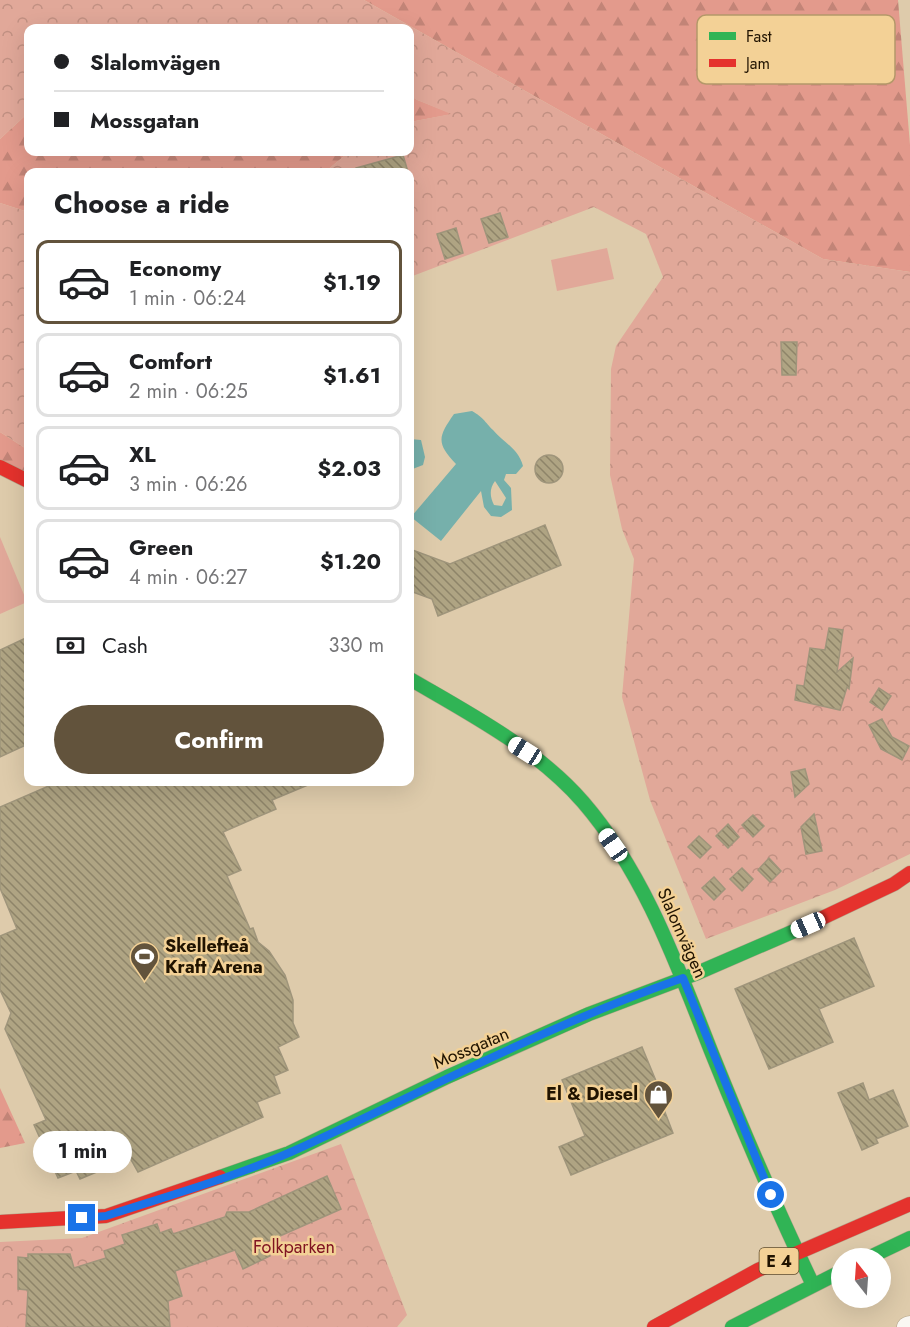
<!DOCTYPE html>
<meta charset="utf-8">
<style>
:root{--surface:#fff;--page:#f6f6f6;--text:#202124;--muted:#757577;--line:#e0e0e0;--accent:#62533c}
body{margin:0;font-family:Jost,sans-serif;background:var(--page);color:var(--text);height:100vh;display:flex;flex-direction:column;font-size:22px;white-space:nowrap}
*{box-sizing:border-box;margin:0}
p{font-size:20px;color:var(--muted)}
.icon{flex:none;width:33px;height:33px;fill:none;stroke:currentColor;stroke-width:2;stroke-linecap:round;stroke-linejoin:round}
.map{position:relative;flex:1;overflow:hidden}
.panel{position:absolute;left:24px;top:168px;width:390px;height:618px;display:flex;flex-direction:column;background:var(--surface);border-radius:12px;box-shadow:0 6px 24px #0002}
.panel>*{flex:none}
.top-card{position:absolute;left:24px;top:24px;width:390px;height:132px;border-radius:12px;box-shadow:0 6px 24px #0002;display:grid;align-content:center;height:132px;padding:0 30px;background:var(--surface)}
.needle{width:39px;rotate:343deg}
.controls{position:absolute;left:831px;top:1248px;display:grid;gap:12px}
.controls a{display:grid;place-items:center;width:60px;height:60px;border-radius:50%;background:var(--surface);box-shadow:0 6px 24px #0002;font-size:30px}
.end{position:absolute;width:27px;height:27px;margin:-14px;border:8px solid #1a73e8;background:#fff;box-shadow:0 0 0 3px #fff}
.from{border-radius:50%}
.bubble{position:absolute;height:42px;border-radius:21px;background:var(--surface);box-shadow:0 6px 24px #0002;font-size:20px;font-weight:700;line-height:42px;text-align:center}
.car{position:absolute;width:18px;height:36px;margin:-18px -9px;border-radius:8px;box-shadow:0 0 4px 2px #0007;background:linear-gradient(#fff 24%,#345 0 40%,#fff 0 76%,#345 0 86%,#fff 0)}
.top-card b{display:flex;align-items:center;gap:21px;height:57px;font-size:22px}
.top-card b+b{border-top:2px solid var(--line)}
.top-card i{width:15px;height:15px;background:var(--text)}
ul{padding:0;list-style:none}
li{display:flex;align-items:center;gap:18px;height:84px;margin:0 12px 9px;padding:0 18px;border:3px solid var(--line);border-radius:12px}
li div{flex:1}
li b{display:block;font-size:22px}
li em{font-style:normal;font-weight:700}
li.current{border-color:var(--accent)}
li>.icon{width:54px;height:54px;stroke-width:1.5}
h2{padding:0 30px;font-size:27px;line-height:72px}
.pay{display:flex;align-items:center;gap:15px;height:66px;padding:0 30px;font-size:22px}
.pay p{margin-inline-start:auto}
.action{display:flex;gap:12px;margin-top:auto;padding:12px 30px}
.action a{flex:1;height:69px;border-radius:36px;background:var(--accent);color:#fff;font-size:24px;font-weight:700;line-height:69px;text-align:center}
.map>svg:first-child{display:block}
.forest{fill:url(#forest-firs)}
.park{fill:url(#park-crowns)}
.pitch{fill:#e1a899}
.water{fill:#76b0ab;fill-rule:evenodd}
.building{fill:url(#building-back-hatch);stroke:#9f957b;stroke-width:1.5}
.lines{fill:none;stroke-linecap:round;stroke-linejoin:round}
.street-casing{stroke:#b2a389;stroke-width:21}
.fast-casing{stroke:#b2a389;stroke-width:15}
.jam-casing{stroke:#b2a389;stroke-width:15}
.street{stroke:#faf7f2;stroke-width:20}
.fast{stroke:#30b455;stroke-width:14}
.jam{stroke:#e5322d;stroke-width:14}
.route{stroke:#1a73e8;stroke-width:8}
.labels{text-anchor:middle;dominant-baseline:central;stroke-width:5;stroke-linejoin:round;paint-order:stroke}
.shield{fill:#f3d196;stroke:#5f4c2d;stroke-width:1.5}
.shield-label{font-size:16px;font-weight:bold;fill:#201300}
.street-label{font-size:18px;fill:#201300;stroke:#f3d196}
.poi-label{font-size:18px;font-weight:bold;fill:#201300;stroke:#f3d196;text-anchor:start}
.park-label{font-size:18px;fill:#801422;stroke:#f3d196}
.key{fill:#f3d196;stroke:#b49869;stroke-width:1.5}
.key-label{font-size:16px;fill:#201300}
</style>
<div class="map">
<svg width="910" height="1327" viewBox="0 0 910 1327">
<defs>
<pattern id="forest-firs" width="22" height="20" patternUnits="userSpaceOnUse" patternTransform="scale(1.5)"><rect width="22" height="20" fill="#e39a8c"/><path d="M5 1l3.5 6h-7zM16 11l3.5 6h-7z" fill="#c28477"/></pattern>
<pattern id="park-crowns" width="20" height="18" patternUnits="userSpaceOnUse" patternTransform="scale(1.5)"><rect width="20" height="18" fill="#e1a899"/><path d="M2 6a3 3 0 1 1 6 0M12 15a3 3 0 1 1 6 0" fill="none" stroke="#c19082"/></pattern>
<pattern id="building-back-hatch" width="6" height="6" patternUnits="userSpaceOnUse" patternTransform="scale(1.5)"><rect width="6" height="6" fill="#afa483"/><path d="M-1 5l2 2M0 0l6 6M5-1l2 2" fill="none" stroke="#8e8469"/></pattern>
</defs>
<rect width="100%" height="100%" fill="#decbab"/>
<g class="forest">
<polygon points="364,0 898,0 910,145 910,272 823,259"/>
<polygon points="410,97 453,114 410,122"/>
<polygon points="28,113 28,152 349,152 325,172 28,172 28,212 0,203 0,139"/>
<polygon points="0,432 28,450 28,481 0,467"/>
<polygon points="0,1088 25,1143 0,1148"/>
</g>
<g class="park">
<polygon points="0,0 364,0 823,259 910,272 910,854 835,890 706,939 650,800 622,697 634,559 622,529 610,475 611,369 616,346 663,277 646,234 594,207 410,277 410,172 325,172 349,152 410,152 410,122 451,114 410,97 410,28 28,28 28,113 0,139"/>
<polygon points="0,203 28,212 28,450 0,432"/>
<polygon points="341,1144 407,1315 397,1327 0,1327 0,1242 82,1238"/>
</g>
<g class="pitch">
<polygon points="607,248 614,279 557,291 551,260"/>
<polygon points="0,537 27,602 0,614"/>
</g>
<g class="water">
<path d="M472 411C484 418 484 421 493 430 504 443 518 448 523 466L516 474H506L504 480 511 488 512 510 501 517 491 516 484 507 481 491 441 541 411 517 456 464C436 443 438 437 454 414ZM495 481 506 498 502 506 494 505C490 497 489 489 495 481Z"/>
<polygon points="410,439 421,440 425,457 423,465 410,470"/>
</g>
<g class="building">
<polygon points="403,155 408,172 357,172 356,168"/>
<polygon points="500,213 508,237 489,243 481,219"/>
<polygon points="456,228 463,253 445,259 437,234"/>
<polygon points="781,342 797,342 796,375 782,375"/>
<circle cx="549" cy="469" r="14"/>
<polygon points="545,525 561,565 438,616 432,599 410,591 410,549 450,564"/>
<polygon points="829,628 843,630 837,672 853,658 849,689 847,687 840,710 795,700 797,685 804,686 810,648 825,650"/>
<polygon points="28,637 28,744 0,757 0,650"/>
<polygon points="879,688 891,696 882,710 870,702"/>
<polygon points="882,719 892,737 909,746 902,760 881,749 869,725"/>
<polygon points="805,769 809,784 795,797 791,772"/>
<polygon points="58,782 315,782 272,800 276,809 223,832 241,870 227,876 250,929 253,928 258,942 269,951 285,975 293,1000 293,1023 299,1037 278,1047 288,1070 274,1076 280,1093 257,1102 263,1117 138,1172 130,1158 80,1179 76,1171 58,1178 34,1125 46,1120 5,1029 11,1013 0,990 0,936 17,929 0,888 0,807"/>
<polygon points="814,814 822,851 806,854 801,827"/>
<polygon points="753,815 764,826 753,837 742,825"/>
<polygon points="728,824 739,837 728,848 716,836"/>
<polygon points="699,836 711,847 700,858 688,847"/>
<polygon points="769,858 781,871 770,882 758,870"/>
<polygon points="742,868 753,879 742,891 730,879"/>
<polygon points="714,877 725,889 714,900 702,888"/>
<polygon points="854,938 874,986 819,1009 833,1042 769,1069 735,989"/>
<polygon points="642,1047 661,1093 658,1094 673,1133 571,1175 559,1147 585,1136 562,1080"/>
<polygon points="863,1083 869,1100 893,1090 908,1126 876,1139 878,1143 862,1150 838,1093"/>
<polygon points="327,1176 341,1209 264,1243 270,1256 243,1269 235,1250 175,1271 182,1296 168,1301 170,1327 26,1327 28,1290 18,1289 18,1257 28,1258 28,1254 70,1254 74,1268 106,1258 104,1251 125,1244 122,1235 157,1224 160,1233 171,1229 173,1234 225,1217 227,1212 249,1212"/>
</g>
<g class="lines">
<defs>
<polyline id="street" points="907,1327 910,1326"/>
<g id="fast">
<path d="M410 679C470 714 537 749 583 802 646 875 678 968 713 1056 744 1133 777 1210 813 1285"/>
<polyline points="220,1177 289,1153 447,1077 589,1014 695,974 799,929"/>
<polyline points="868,1258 910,1238"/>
<polyline points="732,1327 842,1271"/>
</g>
<g id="jam">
<polyline points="0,467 28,481"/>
<polyline points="799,929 894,884 910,873"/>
<polyline points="0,1222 106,1216 220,1177"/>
<polyline points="654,1327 758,1270 910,1204"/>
</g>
</defs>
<use href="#street" class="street-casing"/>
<use href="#fast" class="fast-casing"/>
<use href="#jam" class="jam-casing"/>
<use href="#street" class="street"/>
<use href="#fast" class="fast"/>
<use href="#jam" class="jam"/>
</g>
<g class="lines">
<path class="route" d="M82 1218 106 1216C167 1196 232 1178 291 1152 421 1093 548 1025 683 978L771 1195"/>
</g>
<defs>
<symbol id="stadium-pin" viewBox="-11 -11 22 30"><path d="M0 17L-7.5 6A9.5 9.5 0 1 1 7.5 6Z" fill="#62533c" stroke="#f3d196"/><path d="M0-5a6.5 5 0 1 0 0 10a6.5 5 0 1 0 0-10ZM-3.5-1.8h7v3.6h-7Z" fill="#fff"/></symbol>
<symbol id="shop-pin" viewBox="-11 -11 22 30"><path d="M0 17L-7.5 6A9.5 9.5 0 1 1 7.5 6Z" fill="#62533c" stroke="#f3d196"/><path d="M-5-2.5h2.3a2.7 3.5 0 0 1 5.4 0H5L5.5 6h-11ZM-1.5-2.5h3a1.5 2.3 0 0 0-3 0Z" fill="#fff"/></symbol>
</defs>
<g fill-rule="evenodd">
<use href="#stadium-pin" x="128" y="940" width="33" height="45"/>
<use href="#shop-pin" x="642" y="1078" width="33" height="45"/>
</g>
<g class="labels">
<rect class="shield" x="759.5" y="1248" width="39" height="26" rx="4.5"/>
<g class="shield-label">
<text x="779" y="1261">E 4</text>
</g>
<g class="street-label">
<text transform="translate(682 933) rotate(66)">Slalomvägen</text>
<text transform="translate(471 1048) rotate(-23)">Mossgatan</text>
</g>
<g class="poi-label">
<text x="165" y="946">Skellefteå<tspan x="165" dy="21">Kraft Arena</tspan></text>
<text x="638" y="1094" text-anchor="end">El &amp; Diesel</text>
</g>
<g class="park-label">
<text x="294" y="1247">Folkparken</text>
</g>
</g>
<rect x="697" y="15" width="198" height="69" rx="9" class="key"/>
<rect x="709" y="32" width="27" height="8" fill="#30b455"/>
<rect x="709" y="59" width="27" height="8" fill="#e5322d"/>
<g class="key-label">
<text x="746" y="42">Fast</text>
<text x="746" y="69">Jam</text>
</g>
</svg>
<div class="controls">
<a><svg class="needle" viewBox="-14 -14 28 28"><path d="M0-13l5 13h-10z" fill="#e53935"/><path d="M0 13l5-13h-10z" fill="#757577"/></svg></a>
</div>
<i class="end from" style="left:771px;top:1195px"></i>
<i class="end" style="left:82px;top:1218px"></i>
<div class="bubble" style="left:33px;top:1131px;width:99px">1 min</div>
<i class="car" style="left:525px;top:751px;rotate:302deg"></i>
<i class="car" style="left:613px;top:845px;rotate:325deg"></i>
<i class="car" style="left:808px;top:925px;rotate:246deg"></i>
<div class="top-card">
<b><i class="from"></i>Slalomvägen</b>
<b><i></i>Mossgatan</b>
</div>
<section class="panel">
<h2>Choose a ride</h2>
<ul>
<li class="current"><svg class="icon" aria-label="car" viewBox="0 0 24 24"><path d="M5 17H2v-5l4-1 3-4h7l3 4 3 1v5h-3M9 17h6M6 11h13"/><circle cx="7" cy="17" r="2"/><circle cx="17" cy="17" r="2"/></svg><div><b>Economy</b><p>1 min · 06:24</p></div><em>$1.19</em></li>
<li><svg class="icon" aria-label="car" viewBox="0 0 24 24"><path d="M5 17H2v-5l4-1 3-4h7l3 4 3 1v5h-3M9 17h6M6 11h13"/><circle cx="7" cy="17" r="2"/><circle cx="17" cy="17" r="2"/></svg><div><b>Comfort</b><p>2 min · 06:25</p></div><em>$1.61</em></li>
<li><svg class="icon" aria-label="car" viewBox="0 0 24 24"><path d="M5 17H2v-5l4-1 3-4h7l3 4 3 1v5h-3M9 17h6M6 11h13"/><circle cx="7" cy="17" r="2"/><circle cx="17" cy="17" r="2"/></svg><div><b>XL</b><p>3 min · 06:26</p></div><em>$2.03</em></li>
<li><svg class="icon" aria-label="car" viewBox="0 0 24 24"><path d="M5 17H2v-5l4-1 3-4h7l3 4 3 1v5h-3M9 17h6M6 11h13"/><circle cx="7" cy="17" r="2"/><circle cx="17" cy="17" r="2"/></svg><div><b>Green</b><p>4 min · 06:27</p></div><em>$1.20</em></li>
</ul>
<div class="pay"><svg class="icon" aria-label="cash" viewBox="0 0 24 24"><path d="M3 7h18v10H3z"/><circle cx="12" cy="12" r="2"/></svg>Cash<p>330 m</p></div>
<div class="action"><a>Confirm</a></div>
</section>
</div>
